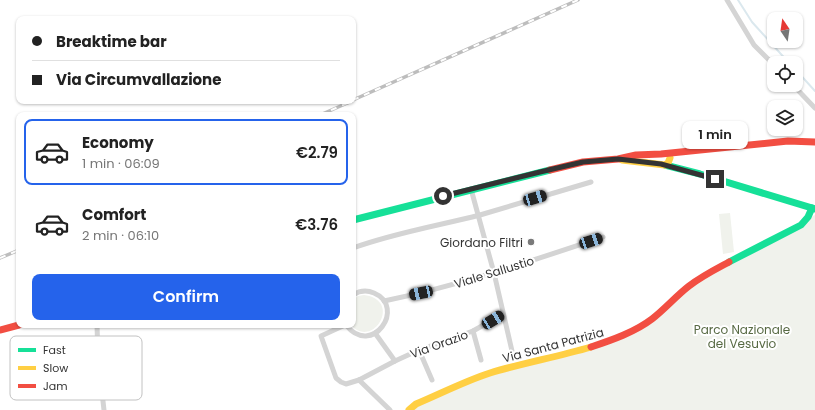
<!DOCTYPE html>
<meta charset="utf-8">
<style>
:root{--surface:#fff;--page:#f6f6f6;--text:#222;--muted:#767676;--line:#e0e0e0;--accent:#2563eb}
body{margin:0;font-family:Poppins,sans-serif;background:var(--page);color:var(--text);height:100vh;display:flex;flex-direction:column;font-size:15px;white-space:nowrap}
*{box-sizing:border-box;margin:0}
p{font-size:13px;color:var(--muted)}
.icon{flex:none;width:22px;height:22px;fill:none;stroke:currentColor;stroke-width:2;stroke-linecap:round;stroke-linejoin:round}
.map{position:relative;flex:1;overflow:hidden}
.sheet{position:absolute;left:16px;top:112px;width:340px;height:216px;display:flex;flex-direction:column;background:var(--surface);border-radius:8px;box-shadow:0 1px 3px #0004}
.sheet>*{flex:none}
.top-card{position:absolute;left:16px;top:16px;width:340px;height:88px;border-radius:8px;box-shadow:0 1px 3px #0004;display:grid;align-content:center;height:88px;padding:0 16px;background:var(--surface)}
.needle{width:26px;rotate:347deg}
.controls{position:absolute;left:767px;top:12px;display:grid;gap:8px}
.controls a{display:grid;place-items:center;width:36px;height:36px;border-radius:8px;background:var(--surface);box-shadow:0 1px 3px #0004;font-size:20px}
.end{position:absolute;width:18px;height:18px;margin:-9px;border:5px solid #333;background:#fff;box-shadow:0 0 0 2px #fff}
.from{border-radius:50%}
.bubble{position:absolute;height:28px;border-radius:8px;background:var(--surface);box-shadow:0 1px 3px #0004;font-size:13px;font-weight:600;line-height:28px;text-align:center}
.car{position:absolute;width:12px;height:24px;margin:-12px -6px;border-radius:5px;box-shadow:0 0 3px 1px #0007;background:linear-gradient(#222 24%,#8ab4d8 0 40%,#222 0 76%,#8ab4d8 0 86%,#222 0)}
.top-card b{display:flex;align-items:center;gap:14px;height:38px;font-size:15px}
.top-card b+b{border-top:1px solid var(--line)}
.top-card i{width:10px;height:10px;background:var(--text)}
ul{padding:7px 0 0;list-style:none}
li{display:flex;align-items:center;gap:12px;height:66px;margin:0 8px 6px;padding:0 8px;border:2px solid transparent;border-radius:8px}
li div{flex:1}
li b{display:block;font-size:15px}
li em{font-style:normal;font-weight:600}
li.on{border-color:var(--accent)}
li>.icon{width:36px;height:36px;stroke-width:1.5}
.button{display:flex;gap:8px;margin-top:auto;padding:8px 16px}
.button a{flex:1;height:46px;border-radius:8px;background:var(--accent);color:#fff;font-size:16px;font-weight:600;line-height:46px;text-align:center}
.map>svg:first-child{display:block}
.green{fill:#f0f2ec}
.lines{fill:none;stroke-linecap:round;stroke-linejoin:round}
.stream{stroke:#dbe8ee;stroke-width:2}
.street{stroke:#d4d4d4;stroke-width:5}
.fast{stroke:#16e098;stroke-width:7}
.slow{stroke:#ffcf43;stroke-width:7}
.jam{stroke:#f24e42;stroke-width:7}
.rail-casing{stroke:#bdbdbd;stroke-width:3.5}
.rail{stroke:#fff;stroke-width:2;stroke-dasharray:6;stroke-linecap:butt}
.route{stroke:#333;stroke-width:5}
.poi-dot{fill:#7a7a7a;stroke:#fff;stroke-width:1.5}
.labels{text-anchor:middle;dominant-baseline:central;stroke-width:4;stroke-linejoin:round;paint-order:stroke}
.poi-label{font-size:12px;fill:#333;stroke:#fff;text-anchor:end}
.street-label{font-size:12px;fill:#333;stroke:#fff}
.park-label{font-size:12px;fill:#586a44;stroke:#fff}
.key{fill:#fff;stroke:#c2c2c2;stroke-width:1}
.key-label{font-size:11px;fill:#333}
</style>
<div class="map">
<svg width="815" height="410" viewBox="0 0 815 410">
<rect width="100%" height="100%" fill="#fff"/>
<g class="green">
<polygon points="730,213 734,252 723,254 719,214"/>
<polygon points="815,215 815,410 406,410 491,372 587,347 627,332 666,305 693,279"/>
<path d="M364 295C403 300 373 350 351 325H353V300L358 296Z"/>
</g>
<g class="lines">
<g class="stream">
<polyline points="738,0 752,22 789,63"/>
<polyline points="796,70 815,91"/>
</g>
<g class="street">
<polyline points="727,0 754,45 774,65"/>
<polyline points="793,85 815,108"/>
<polyline points="471,189 494,273 512,351"/>
<path d="M353 248C394 233 437 226 480 215 517 204 554 193 591 182"/>
<path d="M384 301C458 286 531 261 603 237"/>
<polyline points="97,325 98,357 104,410"/>
<polyline points="345,325 321,336 336,378 341,382 346,384 359,380 395,361 419,350 473,331 503,314"/>
<path d="M346 325C372 358 407 307 374 293 367 290 359 291 353 295"/>
<polyline points="473,331 481,360"/>
<polyline points="375,333 395,361"/>
<polyline points="419,350 432,380"/>
<polyline points="359,380 390,410"/>
</g>
<g class="fast">
<polyline points="665,165 700,174 815,209"/>
<polyline points="353,220 550,170"/>
<polyline points="729,262 801,225 808,217 812,208"/>
</g>
<g class="slow">
<polyline points="622,160 665,165 668,163 670,158"/>
<path d="M409 410 416 404C440 394 465 381 490 373 523 363 557 357 591 347"/>
</g>
<g class="jam">
<polyline points="550,170 583,162 618,159 636,155 661,154 788,141 815,142"/>
<polyline points="0,330 19,325"/>
<path d="M591 347C612 340 635 332 652 319 665 309 676 296 689 286 702 276 716 269 729 262"/>
</g>
<defs>
<g id="rail">
<polyline points="353,100 578,0"/>
<polyline points="320,115 352,101"/>
<polyline points="0,258 19,250"/>
</g>
</defs>
<use href="#rail" class="rail-casing"/>
<use href="#rail" class="rail"/>
</g>
<g class="lines">
<polyline class="route" points="443,196 540,172 583,162 618,159 661,164 715,179"/>
</g>
<circle class="poi-dot" cx="531" cy="242" r="4"/>
<g class="labels">
<g class="poi-label">
<text x="523" y="242">Giordano Filtri</text>
</g>
<g class="street-label">
<text transform="translate(494 272) rotate(-17)">Viale Sallustio</text>
<text transform="translate(439 344) rotate(-20)">Via Orazio</text>
<text transform="translate(553 345) rotate(-15)">Via Santa Patrizia</text>
</g>
<g class="park-label">
<text x="742" y="329">Parco Nazionale<tspan x="742" dy="14">del Vesuvio</tspan></text>
</g>
</g>
<rect x="10" y="336" width="132" height="64" rx="6" class="key"/>
<rect x="18" y="348" width="18" height="4" fill="#16e098"/>
<rect x="18" y="366" width="18" height="4" fill="#ffcf43"/>
<rect x="18" y="384" width="18" height="4" fill="#f24e42"/>
<g class="key-label">
<text x="43" y="354">Fast</text>
<text x="43" y="372">Slow</text>
<text x="43" y="390">Jam</text>
</g>
</svg>
<div class="controls">
<a><svg class="needle" viewBox="-14 -14 28 28"><path d="M0-13l5 13h-10z" fill="#e53935"/><path d="M0 13l5-13h-10z" fill="#767676"/></svg></a>
<a><svg class="icon" aria-label="locate" viewBox="0 0 24 24"><circle cx="12" cy="12" r="6"/><path d="M12 2v4M12 18v4M2 12h4M18 12h4"/></svg></a>
<a><svg class="icon" aria-label="layers" viewBox="0 0 24 24"><path d="M12 4l9 5-9 5-9-5zM3 14l9 5 9-5"/></svg></a>
</div>
<i class="end from" style="left:443px;top:196px"></i>
<i class="end" style="left:715px;top:179px"></i>
<div class="bubble" style="left:682px;top:121px;width:66px">1 min</div>
<i class="car" style="left:535px;top:198px;rotate:74deg"></i>
<i class="car" style="left:591px;top:241px;rotate:72deg"></i>
<i class="car" style="left:421px;top:293px;rotate:258deg"></i>
<i class="car" style="left:493px;top:320px;rotate:59deg"></i>
<div class="top-card">
<b><i class="from"></i>Breaktime bar</b>
<b><i></i>Via Circumvallazione</b>
</div>
<section class="sheet">
<ul>
<li class="on"><svg class="icon" aria-label="car" viewBox="0 0 24 24"><path d="M5 17H2v-5l4-1 3-4h7l3 4 3 1v5h-3M9 17h6M6 11h13"/><circle cx="7" cy="17" r="2"/><circle cx="17" cy="17" r="2"/></svg><div><b>Economy</b><p>1 min · 06:09</p></div><em>€2.79</em></li>
<li><svg class="icon" aria-label="car" viewBox="0 0 24 24"><path d="M5 17H2v-5l4-1 3-4h7l3 4 3 1v5h-3M9 17h6M6 11h13"/><circle cx="7" cy="17" r="2"/><circle cx="17" cy="17" r="2"/></svg><div><b>Comfort</b><p>2 min · 06:10</p></div><em>€3.76</em></li>
</ul>
<div class="button"><a>Confirm</a></div>
</section>
</div>
